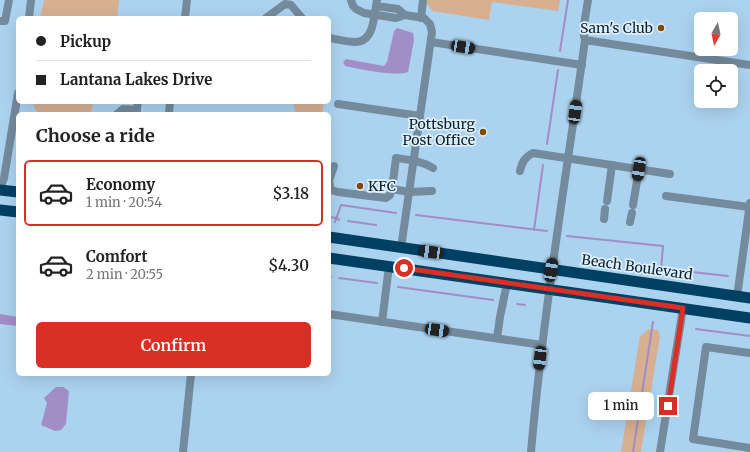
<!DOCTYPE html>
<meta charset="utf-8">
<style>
:root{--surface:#fff;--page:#f6f6f6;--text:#222;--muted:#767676;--line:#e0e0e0;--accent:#d93025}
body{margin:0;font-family:Merriweather,serif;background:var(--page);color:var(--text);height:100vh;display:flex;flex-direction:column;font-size:15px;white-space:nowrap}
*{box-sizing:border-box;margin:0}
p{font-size:13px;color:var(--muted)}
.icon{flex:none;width:22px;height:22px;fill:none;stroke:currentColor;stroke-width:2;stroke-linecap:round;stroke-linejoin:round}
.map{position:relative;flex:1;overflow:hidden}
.panel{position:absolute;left:16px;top:112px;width:315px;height:264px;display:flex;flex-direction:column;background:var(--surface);border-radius:6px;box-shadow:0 4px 16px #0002}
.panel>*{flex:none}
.hud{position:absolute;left:16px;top:16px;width:315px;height:88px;border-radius:6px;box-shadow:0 4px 16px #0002;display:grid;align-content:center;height:88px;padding:0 20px;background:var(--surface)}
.needle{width:26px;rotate:189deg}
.controls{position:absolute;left:694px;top:12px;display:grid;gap:8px}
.controls a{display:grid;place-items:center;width:44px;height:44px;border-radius:6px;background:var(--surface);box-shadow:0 4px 16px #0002;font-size:20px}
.end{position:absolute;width:18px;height:18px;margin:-9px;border:5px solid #d93025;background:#fff;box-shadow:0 0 0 2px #fff}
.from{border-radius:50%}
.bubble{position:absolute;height:28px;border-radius:6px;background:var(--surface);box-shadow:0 4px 16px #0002;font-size:13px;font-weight:600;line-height:28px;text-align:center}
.car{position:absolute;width:12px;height:24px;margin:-12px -6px;border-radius:5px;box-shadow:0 0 3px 1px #0007;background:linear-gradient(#222 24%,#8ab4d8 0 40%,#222 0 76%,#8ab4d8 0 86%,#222 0)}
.hud b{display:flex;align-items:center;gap:14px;height:38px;font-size:15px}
.hud b+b{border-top:1px solid var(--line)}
.hud i{width:10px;height:10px;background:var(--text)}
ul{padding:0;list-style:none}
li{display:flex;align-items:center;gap:12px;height:66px;margin:0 8px 6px;padding:0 12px;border:2px solid transparent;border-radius:6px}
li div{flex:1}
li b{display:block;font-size:15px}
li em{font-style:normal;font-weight:600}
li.current{border-color:var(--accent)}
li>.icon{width:36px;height:36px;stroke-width:1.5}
h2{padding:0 20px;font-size:18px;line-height:48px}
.action{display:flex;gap:8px;margin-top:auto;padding:8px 20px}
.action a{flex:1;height:46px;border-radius:6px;background:var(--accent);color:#fff;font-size:16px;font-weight:600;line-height:46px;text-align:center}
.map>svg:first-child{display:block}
.green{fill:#d7b091}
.water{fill:#a28ec6}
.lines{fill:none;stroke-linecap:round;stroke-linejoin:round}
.stream{stroke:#a28ec6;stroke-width:2}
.minor{stroke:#748b9d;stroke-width:8}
.highway{stroke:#004063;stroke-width:11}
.route{stroke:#d93025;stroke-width:5}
.poi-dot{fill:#834800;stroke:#dcf0ff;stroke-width:1.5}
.labels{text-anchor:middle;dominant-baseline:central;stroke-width:3.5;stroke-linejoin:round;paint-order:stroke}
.poi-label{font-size:14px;fill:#111f2a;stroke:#dcf0ff;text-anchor:end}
.street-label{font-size:14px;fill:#111f2a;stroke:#dcf0ff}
</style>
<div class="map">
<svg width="750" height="452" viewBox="0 0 750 452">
<rect width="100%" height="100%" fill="#abd2ef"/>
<g class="green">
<polygon points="44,0 119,0 117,17 120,18 40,18"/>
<polygon points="422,0 560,0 558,11 492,2 489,20 432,11 430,7"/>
<polygon points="32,102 93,102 91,114 38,114"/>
<polygon points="293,102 324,102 322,114 296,114"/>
<polygon points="649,329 658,330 660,336 641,452 621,452 640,336"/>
</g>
<g class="water">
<path d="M397 28 413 33 414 40 408 72C394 77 360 69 345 66L343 62 346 59 384 66 387 62 394 31Z"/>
<polygon points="0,314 18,317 18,326 0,324"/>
<polygon points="56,387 63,387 69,391 66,424 61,430 55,431 41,425 47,403 44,398"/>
</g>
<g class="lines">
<g class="stream">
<polyline points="560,51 568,0"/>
<polyline points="547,144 558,70"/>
<polyline points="17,174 18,174"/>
<polyline points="416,215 547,231"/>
<polyline points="329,217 337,218 339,220"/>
<polyline points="348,221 376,225"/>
<polyline points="335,222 341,205 396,213"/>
<polyline points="534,230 543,165"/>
<polyline points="567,236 663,246 661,270"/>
<polyline points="635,264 645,264"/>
<polyline points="658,267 668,269"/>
<polyline points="674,270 728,276"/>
<polyline points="329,277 331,277"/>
<polyline points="339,278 377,283"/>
<polyline points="398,287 493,300"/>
<polyline points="517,304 525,305"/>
<polyline points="696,329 750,336"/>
<polyline points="633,452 653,322"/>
</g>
<g class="minor">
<polyline points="351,0 353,6 356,9 364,13 396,18 405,15"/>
<polyline points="376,6 398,9 405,15 424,18 430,24 432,32 401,248"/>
<polyline points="29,18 31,0"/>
<polyline points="185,18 187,0"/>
<polyline points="266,18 285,4 291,5 302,18"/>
<polyline points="421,18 423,0"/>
<polyline points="0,21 5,21 9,0"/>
<path d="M329 38C337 39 346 42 355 42 375 42 374 14 377 0"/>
<polyline points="585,40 583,31 588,0"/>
<polyline points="431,42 582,65"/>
<polyline points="338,104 420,116"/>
<polyline points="117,114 123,109 137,110"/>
<polyline points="136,114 138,102"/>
<polyline points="169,114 170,102"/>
<polyline points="334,166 329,181 331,190 338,192 386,198 390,195 392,189"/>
<path d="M520 171C522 162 525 157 533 153L670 174"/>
<polyline points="0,189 4,178 18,93"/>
<path d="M432 191 409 192 392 189 396 158C410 160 422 161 433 168"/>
<polyline points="666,196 749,207"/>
<polyline points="607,201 612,165"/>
<polyline points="633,205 639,169"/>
<polyline points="604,219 605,209"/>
<polyline points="630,222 632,213"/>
<polyline points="737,297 750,203"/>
<polyline points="329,314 542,345"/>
<polyline points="382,322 389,266"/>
<polyline points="497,338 500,317 507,283"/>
<polyline points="750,353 706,347 693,439 750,448"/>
<polyline points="183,452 191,374"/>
<path d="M531 452C543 314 566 178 585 40L750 65"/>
<polyline points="660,452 683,308"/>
</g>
<g class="highway">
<polyline points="0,190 18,192"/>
<polyline points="0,210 18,212"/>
<polyline points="329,237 750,298"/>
<polyline points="329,258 750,318"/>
</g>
</g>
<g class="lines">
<polyline class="route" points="404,268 683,308 668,406"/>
</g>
<g class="poi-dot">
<circle cx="661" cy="28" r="4"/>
<circle cx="483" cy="132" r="4"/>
<circle cx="360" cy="186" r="4"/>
</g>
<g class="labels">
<g class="poi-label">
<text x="653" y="28">Sam's Club</text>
<text x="475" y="124">Pottsburg<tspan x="475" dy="16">Post Office</tspan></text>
<text x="368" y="186" text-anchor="start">KFC</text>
</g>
<g class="street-label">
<text transform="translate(637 267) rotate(8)">Beach Boulevard</text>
</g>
</g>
</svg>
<div class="controls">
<a><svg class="needle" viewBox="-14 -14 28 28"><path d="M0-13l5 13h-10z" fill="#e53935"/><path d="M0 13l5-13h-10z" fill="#767676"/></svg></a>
<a><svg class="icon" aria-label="locate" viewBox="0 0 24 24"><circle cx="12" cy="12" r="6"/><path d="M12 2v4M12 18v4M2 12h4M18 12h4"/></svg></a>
</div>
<i class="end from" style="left:404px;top:268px"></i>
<i class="end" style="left:668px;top:406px"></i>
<div class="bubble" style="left:588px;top:392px;width:66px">1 min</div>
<i class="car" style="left:463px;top:47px;rotate:99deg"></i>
<i class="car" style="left:575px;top:112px;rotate:8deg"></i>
<i class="car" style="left:639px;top:169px;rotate:189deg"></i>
<i class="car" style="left:431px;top:252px;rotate:278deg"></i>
<i class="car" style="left:551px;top:270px;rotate:9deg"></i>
<i class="car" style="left:437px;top:330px;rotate:98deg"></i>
<i class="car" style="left:540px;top:358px;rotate:187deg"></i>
<div class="hud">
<b><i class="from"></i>Pickup</b>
<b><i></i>Lantana Lakes Drive</b>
</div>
<section class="panel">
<h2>Choose a ride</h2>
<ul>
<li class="current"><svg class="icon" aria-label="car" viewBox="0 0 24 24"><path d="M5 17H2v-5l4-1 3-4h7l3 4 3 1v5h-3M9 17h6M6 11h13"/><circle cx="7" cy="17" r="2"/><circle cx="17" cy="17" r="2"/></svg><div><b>Economy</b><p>1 min · 20:54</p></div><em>$3.18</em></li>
<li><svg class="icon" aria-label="car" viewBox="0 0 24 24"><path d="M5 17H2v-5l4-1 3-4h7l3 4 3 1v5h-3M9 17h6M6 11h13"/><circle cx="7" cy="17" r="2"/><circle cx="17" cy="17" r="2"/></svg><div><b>Comfort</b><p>2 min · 20:55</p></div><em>$4.30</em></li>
</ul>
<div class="action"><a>Confirm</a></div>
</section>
</div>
